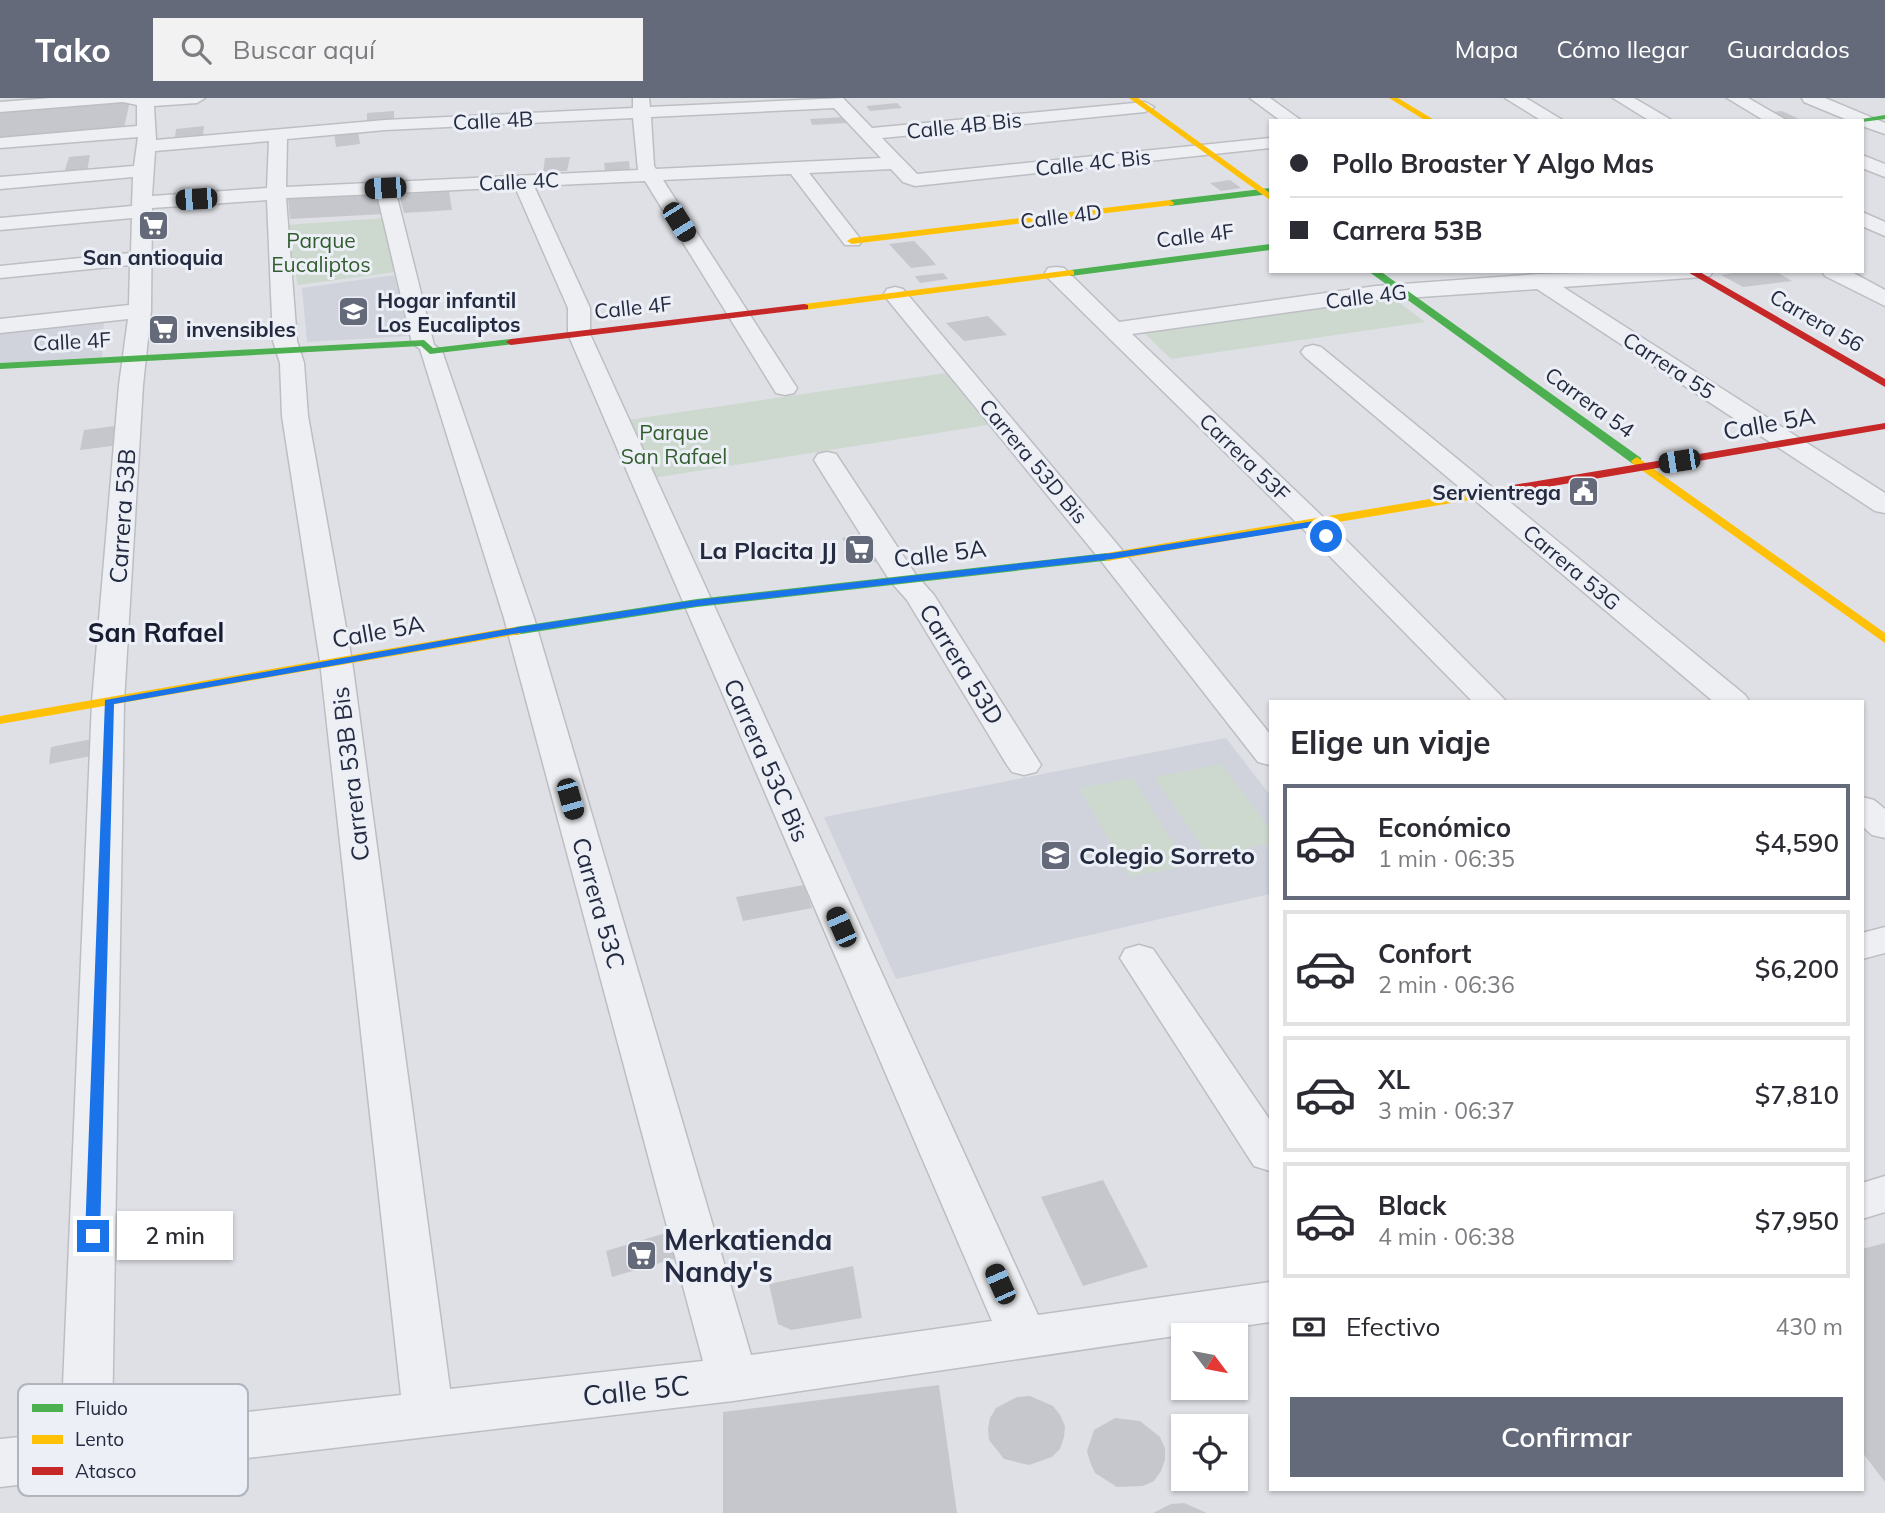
<!DOCTYPE html>
<html lang="es">
<meta charset="utf-8">
<style>
:root{--surface:#fff;--page:#f2f2f3;--text:#2b2b33;--muted:#7c7c81;--line:#e1e1e2;--accent:#656a7a}
body{margin:0;font-family:Mulish,sans-serif;background:var(--page);color:var(--text);height:100vh;display:flex;flex-direction:column;font-size:26px;white-space:nowrap}
*{box-sizing:border-box;margin:0}
p{font-size:23px;color:var(--muted)}
.icon{flex:none;width:38px;height:38px;fill:none;stroke:currentColor;stroke-width:2;stroke-linecap:round;stroke-linejoin:round}
.map{position:relative;flex:1;overflow:hidden}
.side{position:absolute;left:1269px;top:602px;width:595px;height:791px;display:flex;flex-direction:column;background:var(--surface);border-radius:0px;box-shadow:0 2px 5px #0004}
.side>*{flex:none}
.banner{position:absolute;left:1269px;top:21px;width:595px;height:154px;border-radius:0px;box-shadow:0 2px 5px #0004;display:grid;align-content:center;height:154px;padding:0 21px;background:var(--surface)}
.needle{width:46px;rotate:122deg}
.buttons{position:absolute;left:1171px;top:1225px;display:grid;gap:14px}
.buttons a{display:grid;place-items:center;width:77px;height:77px;border-radius:0px;background:var(--surface);box-shadow:0 2px 5px #0004;font-size:35px}
.end{position:absolute;width:32px;height:32px;margin:-16px;border:9px solid #1a73e8;background:#fff;box-shadow:0 0 0 4px #fff}
.from{border-radius:50%}
.bubble{position:absolute;height:49px;border-radius:0px;background:var(--surface);box-shadow:0 2px 5px #0004;font-size:23px;font-weight:600;line-height:49px;text-align:center}
.car{position:absolute;width:21px;height:42px;margin:-21px -10px;border-radius:9px;box-shadow:0 0 5px 2px #0007;background:linear-gradient(#222 24%,#8ab4d8 0 40%,#222 0 76%,#8ab4d8 0 86%,#222 0)}
.banner b{display:flex;align-items:center;gap:24px;height:66px;font-size:26px}
.banner b+b{border-top:2px solid var(--line)}
.banner i{width:18px;height:18px;background:var(--text)}
ul{padding:0;list-style:none}
li{display:flex;align-items:center;gap:21px;height:116px;margin:0 14px 10px;padding:0 7px;border:4px solid var(--line);border-radius:0px}
li div{flex:1}
li b{display:block;font-size:26px}
li em{font-style:normal;font-weight:600}
li.current{border-color:var(--accent)}
li>.icon{width:63px;height:63px;stroke-width:1.5}
h2{padding:0 21px;font-size:32px;line-height:84px}
.pay{display:flex;align-items:center;gap:18px;height:77px;padding:0 21px;font-size:26px}
.pay p{margin-inline-start:auto}
.action{display:flex;gap:14px;margin-top:auto;padding:14px 21px}
.action a{flex:1;height:80px;border-radius:0px;background:var(--accent);color:#fff;font-size:28px;font-weight:600;line-height:80px;text-align:center}
header{display:flex;align-items:center;gap:42px;box-sizing:border-box;height:98px;padding:0 35px;background:var(--accent);color:#fff}
header strong{font-size:33px}
nav{display:flex;gap:38px;margin-inline-start:auto;font-size:24px}
.search{width:490px;height:63px;background:var(--page);display:flex;align-items:center;gap:18px;box-sizing:border-box;padding:0 24px;border-radius:0px;color:var(--muted);font-size:26px}
.map>svg:first-child{display:block}
.built{fill:#d0d3dc}
.green{fill:#cdd9cf}
.building{fill:#c5c7cc}
.lines{fill:none;stroke-linecap:round;stroke-linejoin:round}
.street-casing{stroke:#bdbec3;stroke-width:3}
.street{fill:#eeeff2;fill-rule:evenodd}
.fast{fill:#4caf50;fill-rule:evenodd}
.slow{fill:#ffc107;fill-rule:evenodd}
.jam{fill:#c62828;fill-rule:evenodd}
.route{fill:#1a73e8}
.labels{text-anchor:middle;dominant-baseline:central;stroke-width:6;stroke-linejoin:round;paint-order:stroke}
.far-street-label{font-size:21px;fill:#242b40;stroke:#eceff6}
.far-park-label{font-size:21px;fill:#335d30;stroke:#eceff6}
.far-poi-label{font-size:21px;font-weight:bold;fill:#242b40;stroke:#eceff6;text-anchor:start}
.street-label{font-size:24px;fill:#242b40;stroke:#eceff6}
.poi-label{font-size:24px;font-weight:bold;fill:#242b40;stroke:#eceff6;text-anchor:end}
.neighbourhood-label{font-size:26px;font-weight:bold;fill:#171c31;stroke:#eceff6}
.near-poi-label{font-size:28px;font-weight:bold;fill:#242b40;stroke:#eceff6;text-anchor:start}
.near-street-label{font-size:28px;fill:#242b40;stroke:#eceff6}
.key{fill:#eceff6;stroke:#b0b4bf;stroke-width:2}
.key-label{font-size:19px;fill:#242b40}
</style>
<header>
<strong>Tako</strong>
<div class="search"><svg class="icon" aria-label="search" viewBox="0 0 24 24"><circle cx="10" cy="10" r="6"/><path d="M15 15l6 6"/></svg>Buscar aquí</div>
<nav><a>Mapa</a><a>Cómo llegar</a><a>Guardados</a></nav>
</header>
<div class="map">
<svg width="1885" height="1415" viewBox="0 0 1885 1415">
<rect width="100%" height="100%" fill="#dfe0e5"/>
<g class="built">
<polygon points="394,177 409,238 307,244 302,190"/>
<polygon points="104,221 102,259 0,265 0,231"/>
<polygon points="1226,640 1270,697 1270,796 896,881 824,719"/>
</g>
<g class="green">
<polygon points="385,120 397,174 298,187 285,127"/>
<polygon points="1392,199 1425,224 1171,261 1143,234"/>
<polygon points="946,275 988,327 653,380 627,322"/>
<polygon points="1221,666 1270,731 1270,745 1209,759 1154,679"/>
<polygon points="1133,680 1187,768 1130,779 1079,690"/>
</g>
<g class="building">
<polygon points="130,3 124,30 0,41 0,12"/>
<polygon points="897,5 902,10 870,13 866,8"/>
<polygon points="394,13 394,24 367,26 367,15"/>
<polygon points="1782,13 1803,23 1787,23 1770,14"/>
<polygon points="844,19 846,25 812,27 810,21"/>
<polygon points="204,28 203,37 175,39 176,31"/>
<polygon points="358,33 360,46 336,49 334,35"/>
<polygon points="90,57 87,73 64,75 69,59"/>
<polygon points="570,59 567,73 543,74 545,60"/>
<polygon points="629,63 630,71 605,73 604,65"/>
<polygon points="1230,82 1241,90 1221,93 1210,85"/>
<polygon points="449,93 452,112 404,115 399,97"/>
<polygon points="379,96 384,116 290,121 288,100"/>
<polygon points="914,143 926,155 936,167 911,170 889,146"/>
<polygon points="1746,173 1775,173 1792,183 1743,189 1721,177"/>
<polygon points="943,175 948,181 920,185 915,178"/>
<polygon points="988,218 1007,237 964,243 946,225"/>
<polygon points="123,327 120,347 80,352 84,332"/>
<polygon points="861,436 879,463 859,467 842,440"/>
<polygon points="92,641 91,658 49,666 51,649"/>
<polygon points="804,787 812,810 743,823 736,799"/>
<polygon points="1103,1082 1148,1169 1083,1188 1041,1099"/>
<polygon points="669,1134 677,1160 612,1179 606,1153"/>
<polygon points="1885,1145 1885,1384 1862,1354 1862,1151"/>
<polygon points="853,1168 862,1220 791,1232 778,1226 769,1186"/>
<polygon points="939,1287 957,1415 723,1415 723,1314"/>
<polygon points="1030,1298 1053,1308 1060,1317 1065,1328 1064,1339 1060,1351 1052,1359 1029,1367 1004,1361 989,1342 988,1331 990,1320 996,1310 1017,1299"/>
<polygon points="1115,1320 1140,1323 1160,1339 1165,1350 1165,1362 1161,1373 1154,1383 1143,1388 1117,1389 1095,1375 1090,1364 1087,1353 1094,1332"/>
<polygon points="1184,1405 1207,1415 1153,1415 1171,1406"/>
</g>
<g class="lines">
<defs>
<g id="street">
<path d="M51 0H205L197 5 154 8 156 42 385 22 633 10V0H649L650 9 843 0 872 30 1145 4 1154 9 1145 14 882 40 917 76 1270 40V50L915 88 903 84 891 71 809 75 862 143 859 147H845L791 76 663 82 797 290 794 295 785 297 776 295 773 290 645 83 534 88 590 210V236L1038 1217 1270 1184V1224L733 1303 0 1389V1341L61 1335 92 604 119 287 128 221 0 235V221L129 207 130 167 0 180V168L131 155 132 120 0 132V120L132 108 133 79 0 91V79L134 68 138 39 0 50V40L137 28V7L123 4 0 14V4ZM834 10 881 60 656 71 654 68 651 19ZM633 20 638 72 286 89 287 41 385 32ZM269 43 267 90 152 98 155 53ZM515 89 568 210V236L992 1223 751 1257 534 520 442 253 434 247 396 95ZM377 96 412 245 420 251 504 520 703 1263 450 1291 352 563 308 318 304 265 297 243 286 100ZM267 102 273 243 280 265 282 318 320 563 401 1297 112 1329 124 604 143 287 151 213 152 110Z"/>
<polygon points="1250,0 1270,0 1302,23 1281,23"/>
<polygon points="1505,0 1526,0 1564,23 1542,23"/>
<polygon points="1613,0 1634,0 1673,23 1650,23"/>
<polygon points="1727,0 1748,0 1788,23 1765,23"/>
<polygon points="1802,0 1825,0 1885,25 1885,36 1862,28 1862,23 1850,23 1804,4"/>
<polygon points="1862,57 1885,66 1885,79 1862,70"/>
<polygon points="1862,114 1885,124 1885,138 1862,128"/>
<polygon points="1056,169 1064,170 1119,224 1376,188 1538,176 1713,173 1710,178 1702,179 1563,189 1885,395 1885,415 1875,413 1537,191 1376,202 1132,236 1324,420 1507,604 1473,604 1304,432 1048,180 1045,175 1048,170"/>
<polygon points="1822,173 1850,173 1885,192 1885,208 1825,178"/>
<polygon points="895,189 903,191 1122,452 1270,636 1270,667 1258,664 1102,464 887,201 884,196 887,191"/>
<polygon points="1313,247 1321,249 1745,597 1750,604 1714,604 1305,259 1301,254 1305,249"/>
<polygon points="827,354 836,356 916,477 934,497 1041,667 1036,674 1024,677 1012,674 1007,667 907,502 890,483 814,362 818,356"/>
<polygon points="1862,699 1874,702 1885,711 1885,740 1872,737 1862,728"/>
<polygon points="1885,829 1885,855 1862,861 1862,835"/>
<polygon points="1139,847 1153,851 1270,1022 1270,1073 1254,1068 1120,860 1125,851"/>
<polygon points="1885,1078 1885,1114 1862,1121 1862,1085"/>
</g>
</defs>
<use href="#street" class="street-casing"/>
<use href="#street" class="street"/>
<g class="fast">
<polygon points="1885,17 1885,21 1862,24 1850,23"/>
<polygon points="1270,90 1270,96 1170,108 1166,105 1170,102"/>
<polygon points="1270,146 1270,152 1071,178 1066,175 1071,172"/>
<polygon points="1368,173 1380,173 1641,360 1641,366 1633,366"/>
<polygon points="511,241 515,242 515,246 430,256 421,248 0,271 0,265 424,242 433,250"/>
<polygon points="1107,455 1113,459 1112,462 697,509 515,537 508,533 515,529 697,501"/>
</g>
<g class="slow">
<polygon points="1129,0 1138,0 1270,95 1270,102"/>
<polygon points="1389,0 1398,0 1436,23 1426,23"/>
<polygon points="1170,102 1174,105 1173,107 852,146 847,143 852,140"/>
<polygon points="1071,172 1074,173 1074,177 804,212 799,209 804,206"/>
<polygon points="1637,359 1885,535 1885,545 1633,366 1631,363"/>
<polygon points="1513,387 1517,388 1517,394 1107,463 1101,459 1107,455"/>
<polygon points="515,529 522,533 520,536 0,626 0,618"/>
</g>
<g class="jam">
<polygon points="1686,173 1698,173 1885,281 1885,289"/>
<polygon points="804,206 808,207 808,211 511,247 506,244 511,241"/>
<polygon points="1885,325 1885,331 1513,395 1507,391 1513,387"/>
</g>
</g>
<polygon class="route" points="1314,423 1329,436 1329,440 1323,440 1312,429 1112,461 697,508 507,537 114,606 100,1138 93,1144 87,1142 85,1138 105,602 507,531 697,502 1112,455"/>
<defs>
<symbol id="supermarket-square" viewBox="-11 -11 22 22"><rect x="-9" y="-9" width="18" height="18" rx="4" fill="#656a7a" stroke="#eceff6"/><path d="M-6-5.5h2.5l.6 2H6L4.5 2H-2.5L-4.4-4H-6ZM-1.5 3.2a1.3 1.3 0 1 0 .1 0ZM3 3.2a1.3 1.3 0 1 0 .1 0Z" fill="#fff"/></symbol>
<symbol id="school-square" viewBox="-11 -11 22 22"><rect x="-9" y="-9" width="18" height="18" rx="4" fill="#656a7a" stroke="#eceff6"/><path d="M0-5L7-2L0 1L-7-2ZM-4 1L0 2.5L4 1V4Q0 6-4 4Z" fill="#fff"/></symbol>
<symbol id="civic-square" viewBox="-11 -11 22 22"><rect x="-9" y="-9" width="18" height="18" rx="4" fill="#656a7a" stroke="#eceff6"/><path d="M-.6-6.5H3V-4.5H.6V-3L4-1V1h2V6H-6V1h2V-1L-.6-3ZM-1.2 2.5V6h2.4V2.5Z" fill="#fff"/></symbol>
</defs>
<g fill-rule="evenodd">
<use href="#supermarket-square" x="136" y="110" width="35" height="35"/>
<use href="#school-square" x="336" y="196" width="35" height="35"/>
<use href="#supermarket-square" x="146" y="214" width="35" height="35"/>
<use href="#civic-square" x="1566" y="376" width="35" height="35"/>
<use href="#supermarket-square" x="842" y="434" width="35" height="35"/>
<use href="#school-square" x="1038" y="740" width="35" height="35"/>
<use href="#supermarket-square" x="624" y="1140" width="35" height="35"/>
</g>
<g class="labels">
<g class="far-street-label">
<text transform="translate(493 22) rotate(-3)">Calle 4B</text>
<text transform="translate(964 27) rotate(-6)">Calle 4B Bis</text>
<text transform="translate(1093 64) rotate(-6)">Calle 4C Bis</text>
<text transform="translate(519 83) rotate(-3)">Calle 4C</text>
<text transform="translate(1061 118) rotate(-7)">Calle 4D</text>
<text transform="translate(1195 137) rotate(-7)">Calle 4F</text>
<text transform="translate(1366 198) rotate(-7)">Calle 4G</text>
<text transform="translate(633 209) rotate(-6)">Calle 4F</text>
<text transform="translate(1817 222) rotate(30)">Carrera 56</text>
<text transform="translate(72 243) rotate(-3)">Calle 4F</text>
<text transform="translate(1669 267) rotate(33)">Carrera 55</text>
<text transform="translate(1590 304) rotate(36)">Carrera 54</text>
<text transform="translate(1245 359) rotate(44)">Carrera 53F</text>
<text transform="translate(1034 363) rotate(50)">Carrera 53D Bis</text>
<text transform="translate(1572 469) rotate(40)">Carrera 53G</text>
</g>
<g class="far-park-label">
<text x="321" y="142">Parque<tspan x="321" dy="24">Eucaliptos</tspan></text>
<text x="674" y="334">Parque<tspan x="674" dy="24">San Rafael</tspan></text>
</g>
<g class="far-poi-label">
<text x="153" y="159" text-anchor="middle">San antioquia</text>
<text x="377" y="202">Hogar infantil<tspan x="377" dy="24">Los Eucaliptos</tspan></text>
<text x="186" y="231">invensibles</text>
<text x="1561" y="394" text-anchor="end">Servientrega</text>
</g>
<g class="street-label">
<text transform="translate(1769 325) rotate(-10)">Calle 5A</text>
<text transform="translate(122 418) rotate(-86)">Carrera 53B</text>
<text transform="translate(940 455) rotate(-7)">Calle 5A</text>
<text transform="translate(378 533) rotate(-10)">Calle 5A</text>
<text transform="translate(962 566) rotate(58)">Carrera 53D</text>
<text transform="translate(767 662) rotate(66)">Carrera 53C Bis</text>
<text transform="translate(350 676) rotate(-97)">Carrera 53B Bis</text>
<text transform="translate(599 805) rotate(74)">Carrera 53C</text>
</g>
<g class="poi-label">
<text x="837" y="452">La Placita JJ</text>
<text x="1079" y="757" text-anchor="start">Colegio Sorreto</text>
</g>
<g class="neighbourhood-label">
<text x="156" y="534">San Rafael</text>
</g>
<g class="near-poi-label">
<text x="664" y="1141">Merkatienda<tspan x="664" dy="32">Nandy's</tspan></text>
</g>
<g class="near-street-label">
<text transform="translate(636 1292) rotate(-6)">Calle 5C</text>
</g>
</g>
<rect x="18" y="1286" width="230" height="112" rx="10" class="key"/>
<rect x="32" y="1306" width="31" height="8" fill="#4caf50"/>
<rect x="32" y="1337" width="31" height="9" fill="#ffc107"/>
<rect x="32" y="1369" width="31" height="8" fill="#c62828"/>
<g class="key-label">
<text x="75" y="1317">Fluido</text>
<text x="75" y="1348">Lento</text>
<text x="75" y="1380">Atasco</text>
</g>
</svg>
<div class="buttons">
<a><svg class="needle" viewBox="-14 -14 28 28"><path d="M0-13l5 13h-10z" fill="#e53935"/><path d="M0 13l5-13h-10z" fill="#7c7c81"/></svg></a>
<a><svg class="icon" aria-label="locate" viewBox="0 0 24 24"><circle cx="12" cy="12" r="6"/><path d="M12 2v4M12 18v4M2 12h4M18 12h4"/></svg></a>
</div>
<i class="end from" style="left:1326px;top:438px"></i>
<i class="end" style="left:93px;top:1138px"></i>
<div class="bubble" style="left:117px;top:1113px;width:116px">2 min</div>
<i class="car" style="left:385px;top:90px;rotate:267deg"></i>
<i class="car" style="left:196px;top:101px;rotate:266deg"></i>
<i class="car" style="left:679px;top:124px;rotate:148deg"></i>
<i class="car" style="left:1679px;top:363px;rotate:261deg"></i>
<i class="car" style="left:570px;top:701px;rotate:164deg"></i>
<i class="car" style="left:841px;top:829px;rotate:336deg"></i>
<i class="car" style="left:1000px;top:1186px;rotate:336deg"></i>
<div class="banner">
<b><i class="from"></i>Pollo Broaster Y Algo Mas</b>
<b><i></i>Carrera 53B</b>
</div>
<section class="side">
<h2>Elige un viaje</h2>
<ul>
<li class="current"><svg class="icon" aria-label="car" viewBox="0 0 24 24"><path d="M5 17H2v-5l4-1 3-4h7l3 4 3 1v5h-3M9 17h6M6 11h13"/><circle cx="7" cy="17" r="2"/><circle cx="17" cy="17" r="2"/></svg><div><b>Económico</b><p>1 min · 06:35</p></div><em>$4,590</em></li>
<li><svg class="icon" aria-label="car" viewBox="0 0 24 24"><path d="M5 17H2v-5l4-1 3-4h7l3 4 3 1v5h-3M9 17h6M6 11h13"/><circle cx="7" cy="17" r="2"/><circle cx="17" cy="17" r="2"/></svg><div><b>Confort</b><p>2 min · 06:36</p></div><em>$6,200</em></li>
<li><svg class="icon" aria-label="car" viewBox="0 0 24 24"><path d="M5 17H2v-5l4-1 3-4h7l3 4 3 1v5h-3M9 17h6M6 11h13"/><circle cx="7" cy="17" r="2"/><circle cx="17" cy="17" r="2"/></svg><div><b>XL</b><p>3 min · 06:37</p></div><em>$7,810</em></li>
<li><svg class="icon" aria-label="car" viewBox="0 0 24 24"><path d="M5 17H2v-5l4-1 3-4h7l3 4 3 1v5h-3M9 17h6M6 11h13"/><circle cx="7" cy="17" r="2"/><circle cx="17" cy="17" r="2"/></svg><div><b>Black</b><p>4 min · 06:38</p></div><em>$7,950</em></li>
</ul>
<div class="pay"><svg class="icon" aria-label="cash" viewBox="0 0 24 24"><path d="M3 7h18v10H3z"/><circle cx="12" cy="12" r="2"/></svg>Efectivo<p>430 m</p></div>
<div class="action"><a>Confirmar</a></div>
</section>
</div>
